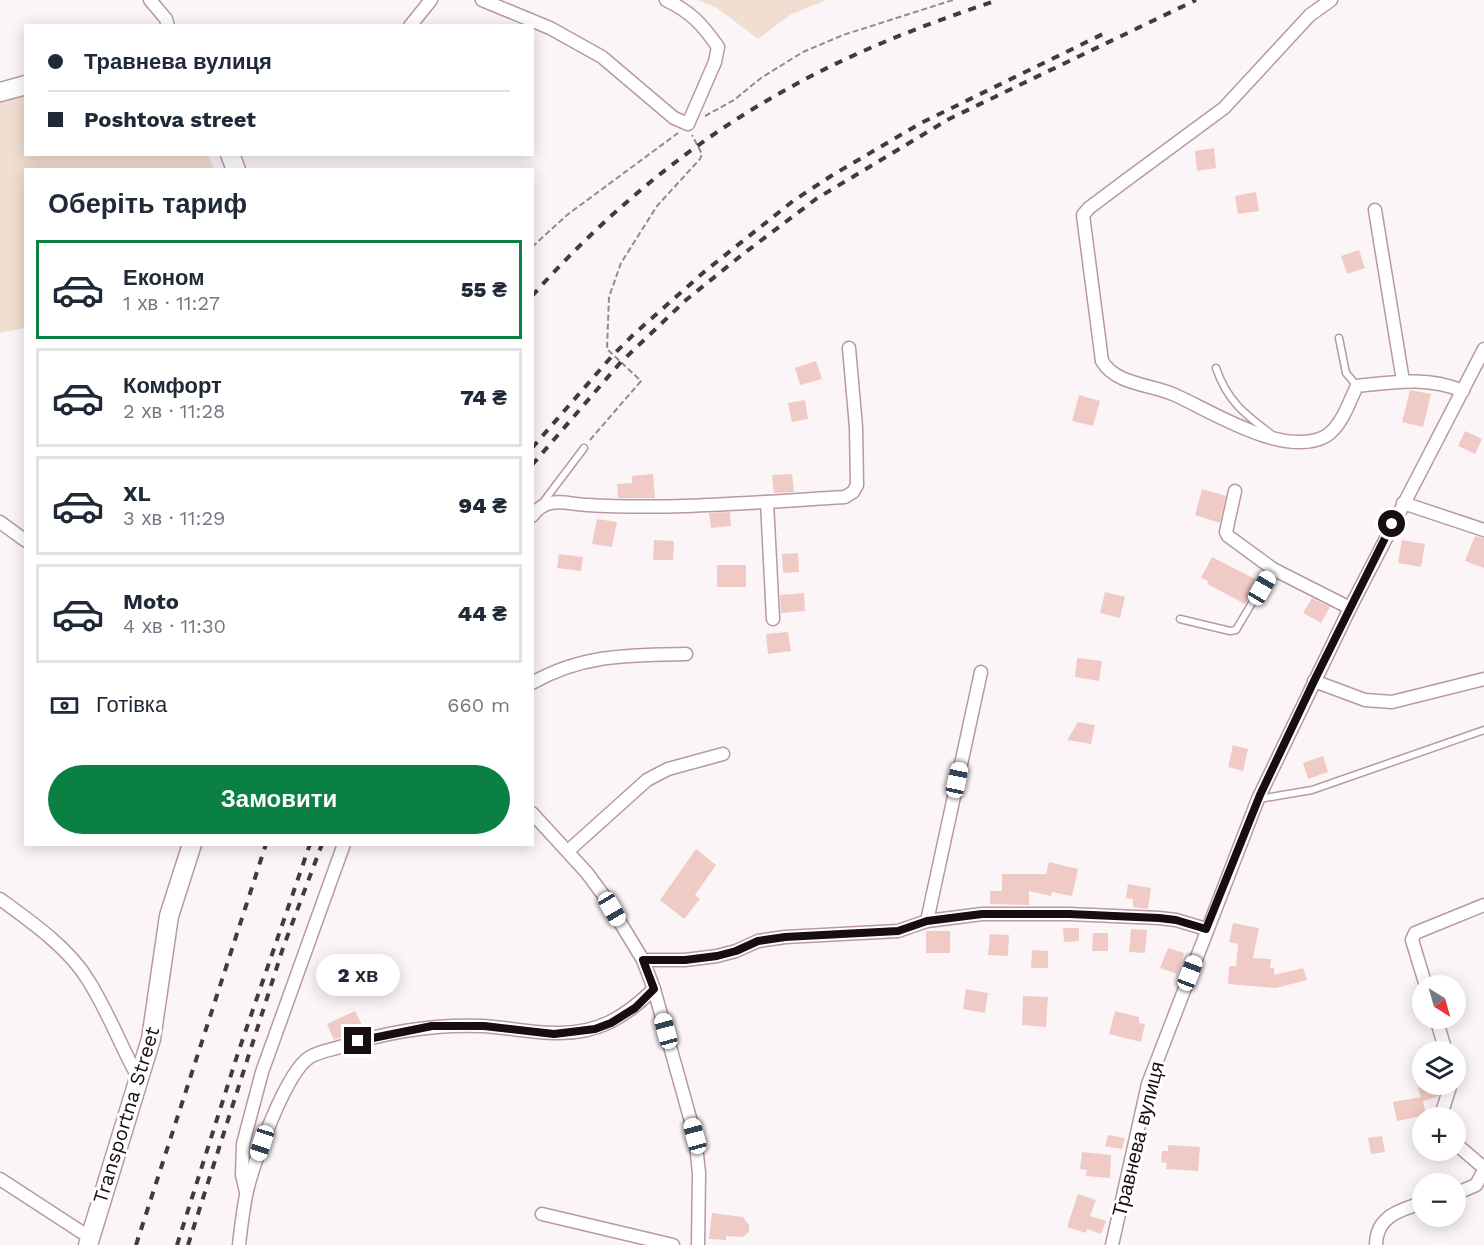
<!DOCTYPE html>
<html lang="uk">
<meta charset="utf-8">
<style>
:root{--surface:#fff;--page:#f2f2f3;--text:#1f2937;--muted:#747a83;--line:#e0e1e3;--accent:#0b8043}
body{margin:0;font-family:"Work Sans",sans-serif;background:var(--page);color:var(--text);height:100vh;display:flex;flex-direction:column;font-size:22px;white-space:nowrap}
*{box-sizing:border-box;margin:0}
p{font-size:20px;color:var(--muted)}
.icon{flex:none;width:33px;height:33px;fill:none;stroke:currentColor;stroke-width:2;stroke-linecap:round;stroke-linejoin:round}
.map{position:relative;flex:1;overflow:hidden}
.drawer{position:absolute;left:24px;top:168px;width:510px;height:678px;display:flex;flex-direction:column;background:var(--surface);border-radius:0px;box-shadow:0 3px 15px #0003}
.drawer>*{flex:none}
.hud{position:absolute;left:24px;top:24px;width:510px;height:132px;border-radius:0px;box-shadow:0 3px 15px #0003;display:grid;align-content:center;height:132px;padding:0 24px;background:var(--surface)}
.needle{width:39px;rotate:143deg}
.tools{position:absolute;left:1412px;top:975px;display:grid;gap:12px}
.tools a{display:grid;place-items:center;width:54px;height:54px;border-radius:50%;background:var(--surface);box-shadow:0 3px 15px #0003;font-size:30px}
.end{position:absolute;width:27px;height:27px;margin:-14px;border:8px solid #180d11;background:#fff;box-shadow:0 0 0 3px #fff}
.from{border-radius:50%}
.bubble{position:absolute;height:42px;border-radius:21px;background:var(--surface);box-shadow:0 3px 15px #0003;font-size:20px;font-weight:800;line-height:42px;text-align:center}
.car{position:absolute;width:18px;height:36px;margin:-18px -9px;border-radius:8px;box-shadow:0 0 4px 2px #0007;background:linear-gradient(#fff 24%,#345 0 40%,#fff 0 76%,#345 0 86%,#fff 0)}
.hud b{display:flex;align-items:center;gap:21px;height:57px;font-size:22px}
.hud b+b{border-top:2px solid var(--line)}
.hud i{width:15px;height:15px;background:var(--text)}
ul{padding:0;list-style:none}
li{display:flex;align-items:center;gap:18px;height:99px;margin:0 12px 9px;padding:0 12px;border:3px solid var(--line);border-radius:0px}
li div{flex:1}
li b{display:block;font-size:22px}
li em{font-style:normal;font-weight:800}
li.on{border-color:var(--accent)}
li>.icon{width:54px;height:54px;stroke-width:1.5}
h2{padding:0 24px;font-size:27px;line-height:72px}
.pay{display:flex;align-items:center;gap:15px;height:66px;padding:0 24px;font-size:22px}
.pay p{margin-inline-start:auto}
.cta{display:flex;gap:12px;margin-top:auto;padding:12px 24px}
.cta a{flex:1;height:69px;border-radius:36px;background:var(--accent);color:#fff;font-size:24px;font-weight:800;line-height:69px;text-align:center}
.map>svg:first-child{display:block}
.green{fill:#f1ded0}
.building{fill:#f0cbc6}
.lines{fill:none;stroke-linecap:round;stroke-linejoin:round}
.lane-casing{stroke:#b998a5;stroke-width:9}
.street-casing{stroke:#b998a5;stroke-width:15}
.secondary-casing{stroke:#b998a5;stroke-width:21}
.path{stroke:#938a8e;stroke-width:2;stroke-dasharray:6 3;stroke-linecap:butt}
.lane{stroke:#fff;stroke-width:6}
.street{stroke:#fff;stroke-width:12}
.secondary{stroke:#fff;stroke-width:18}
.rail{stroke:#44393d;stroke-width:4;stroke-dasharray:8 8;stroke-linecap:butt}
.route{stroke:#180d11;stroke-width:8}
.labels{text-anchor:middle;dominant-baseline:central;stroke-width:6;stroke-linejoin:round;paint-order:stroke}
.street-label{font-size:20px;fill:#180d11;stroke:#fff}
</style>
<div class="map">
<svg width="1484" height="1245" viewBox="0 0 1484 1245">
<rect width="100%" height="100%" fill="#fcf5f8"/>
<g class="green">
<polygon points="697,0 826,0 790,15 758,39 717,8"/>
<polygon points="25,96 26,154 208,155 214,169 26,170 25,328 0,333 0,102"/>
</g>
<g class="building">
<polygon points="1214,148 1216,168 1197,171 1195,151"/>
<polygon points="1256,192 1259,211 1238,214 1235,196"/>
<polygon points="1359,250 1365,268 1347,274 1341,256"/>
<polygon points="816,361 822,379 800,385 795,368"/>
<polygon points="1410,390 1431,394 1423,427 1402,422"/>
<polygon points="1079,395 1100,401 1093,426 1072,421"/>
<polygon points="805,400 808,419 792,422 788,403"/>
<polygon points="1465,431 1482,439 1475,454 1458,446"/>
<polygon points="653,474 655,498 618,498 617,484 632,483 632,476"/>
<polygon points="792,474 794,492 774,493 772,475"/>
<polygon points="1202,489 1226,496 1220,523 1195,515"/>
<polygon points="730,512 731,526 711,528 709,513"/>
<polygon points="597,519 617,522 612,547 592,544"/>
<polygon points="1475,536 1484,538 1484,568 1465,561"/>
<polygon points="654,540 674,541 673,560 653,560"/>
<polygon points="1402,540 1425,544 1421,567 1398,563"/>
<polygon points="798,553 799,572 783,573 782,554"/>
<polygon points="559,554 583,557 581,571 557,568"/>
<polygon points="1212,557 1259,581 1245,604 1207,584 1208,581 1201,578"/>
<rect x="717" y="565" width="29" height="22"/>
<polygon points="1105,592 1125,597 1120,618 1100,613"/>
<polygon points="804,593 805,611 781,613 780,595"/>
<polygon points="1312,598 1330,607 1321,623 1303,613"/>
<polygon points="788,632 791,651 768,654 766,634"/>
<polygon points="1077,658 1102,661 1099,681 1075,677"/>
<polygon points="1078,722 1095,725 1091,744 1067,740"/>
<polygon points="1233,745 1248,749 1243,771 1228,767"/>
<polygon points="1323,756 1328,772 1308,779 1303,763"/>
<polygon points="696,849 716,865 695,895 700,899 684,919 660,900"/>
<polygon points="1049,862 1078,869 1072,896 1052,892 1051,896 1029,891 1029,905 990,904 990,891 1002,891 1002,874 1046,874"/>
<polygon points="1128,884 1151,888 1148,909 1133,907 1133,899 1126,898"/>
<polygon points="1233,923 1259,928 1253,958 1271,959 1270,968 1274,968 1274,975 1303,968 1307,980 1276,988 1228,984 1229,966 1236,966 1238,944 1229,942"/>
<polygon points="1063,928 1079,928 1079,941 1064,942"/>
<polygon points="1131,929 1147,930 1145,953 1129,952"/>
<rect x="926" y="931" width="24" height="22"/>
<polygon points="1093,933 1108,933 1108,951 1092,951"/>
<polygon points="990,934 1009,935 1008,956 988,955"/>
<polygon points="1168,948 1184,953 1177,974 1160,968"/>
<polygon points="1032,950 1048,951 1048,968 1031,968"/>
<polygon points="966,989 988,993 985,1013 963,1009"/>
<polygon points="1023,996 1048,997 1046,1027 1022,1025"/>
<polygon points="355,1011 364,1029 334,1040 327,1024"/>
<polygon points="1115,1011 1139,1017 1139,1023 1145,1024 1141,1042 1109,1034"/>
<polygon points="1430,1084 1435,1084 1439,1096 1423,1101 1426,1115 1397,1121 1393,1102 1421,1097 1418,1088"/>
<polygon points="1108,1135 1125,1138 1122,1149 1105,1146"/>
<polygon points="1382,1136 1385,1152 1371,1154 1368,1138"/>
<polygon points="1168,1145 1200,1147 1198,1171 1166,1169 1167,1163 1161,1162 1162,1151 1168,1151"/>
<polygon points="1082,1152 1111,1155 1110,1178 1086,1176 1087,1170 1080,1169"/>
<polygon points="1078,1194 1096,1200 1090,1216 1106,1221 1101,1234 1087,1229 1086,1233 1067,1227"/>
<polygon points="712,1213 743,1217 749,1225 749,1232 743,1237 726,1236 726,1240 709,1239"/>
</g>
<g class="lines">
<defs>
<g id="lane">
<polyline points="1339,338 1346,373 1357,386"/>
<path d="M1216 368C1227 400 1243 413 1270 433"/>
<polyline points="541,505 584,448"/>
<polyline points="1180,619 1230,631 1236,630 1272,569"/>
<polyline points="1259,799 1312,790 1484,730"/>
</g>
<g id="street">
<polyline points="150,0 166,19 168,26"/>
<path d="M482 0 550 28 602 57 674 118 688 124 715 62 718 47C702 24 691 12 666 0"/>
<path d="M1331 0 1310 15 1224 108 1125 181 1089 208 1083 215 1102 361C1116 385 1151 384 1175 395 1211 411 1285 459 1326 436 1342 426 1349 402 1357 386 1392 382 1429 376 1463 391"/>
<polyline points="410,26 431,0"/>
<polyline points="1375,210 1403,381"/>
<polyline points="1235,491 1226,532 1228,536 1273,569 1350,608"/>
<polyline points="767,502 773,619"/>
<polyline points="1403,503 1484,530"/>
<path d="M532 516C547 495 566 504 587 505 673 510 760 502 845 497L853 492 857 485 856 427 849 348"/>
<polyline points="0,522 26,541"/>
<polyline points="1314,681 1365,700 1392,702 1484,679"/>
<path d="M532 683C583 654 630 655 686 654"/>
<polyline points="532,813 587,873 604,896 643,960 654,989 695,1136 699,1173 698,1245"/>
<polyline points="568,851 647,780 668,769 723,754"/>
<path d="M0 899C30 921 69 948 88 980 108 1011 121 1047 139 1079"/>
<polyline points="927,921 981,672"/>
<polyline points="643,960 685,960 717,956 736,951 758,941 785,937 898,931 927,921 982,914 1069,914 1159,918 1176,920 1206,929"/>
<polyline points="1426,986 1412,940 1415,933 1484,905"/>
<polyline points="1436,1018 1446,1052"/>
<polyline points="1440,1118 1451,1084"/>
<polyline points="1455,1143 1484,1168"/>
<polyline points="0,1179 89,1237"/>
<polyline points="246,1192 242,1175 243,1144 262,1072 344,844"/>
<polyline points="1455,1194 1476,1185 1484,1170"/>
<polyline points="542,1214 673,1245"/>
<path d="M239 1245C241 1227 243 1209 247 1191 253 1164 286 1071 310 1057 318 1052 330 1050 340 1047 386 1032 433 1024 482 1026 506 1027 530 1033 555 1033 598 1034 624 1018 654 989"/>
<polyline points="1112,1245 1148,1084 1258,799 1350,608 1484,349"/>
<path d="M1376 1245C1376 1217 1399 1210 1422 1203"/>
</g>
<g id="secondary">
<polyline points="0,92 26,85"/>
<polyline points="230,154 236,170"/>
<polyline points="88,1245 151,1039 169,916 192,844"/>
</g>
</defs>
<use href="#lane" class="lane-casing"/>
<use href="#street" class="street-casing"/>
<use href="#secondary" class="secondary-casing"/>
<g class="path">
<polyline points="705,116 734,100 761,78 803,52 843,35 953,0"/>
<polyline points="532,247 567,215 678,133"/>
<polyline points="590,440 641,381 607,349 609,297 621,263 657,206 700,159 702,154 692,135"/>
</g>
<use href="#lane" class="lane"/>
<use href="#street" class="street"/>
<use href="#secondary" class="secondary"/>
<g class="rail">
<path d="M532 296C605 214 692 141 789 88 855 51 926 24 998 0"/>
<polyline points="532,448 612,356 634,334 704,272 793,201 831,176 921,123 1105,33"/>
<polyline points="532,465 620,363 686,300 743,254 816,199 949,119 1196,0"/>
<polyline points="136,1245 266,844"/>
<polyline points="177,1245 238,1053 310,844"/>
<polyline points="188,1245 283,948 322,844"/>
</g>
</g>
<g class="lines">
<polyline class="route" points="358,1041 432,1026 484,1026 554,1034 595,1029 611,1023 635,1008 654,989 643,960 685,960 717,956 736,951 758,941 785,937 898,931 927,921 982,914 1069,914 1159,918 1176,920 1206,929 1260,795 1314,681 1392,524"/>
</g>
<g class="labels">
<g class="street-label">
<text transform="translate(126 1115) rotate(-73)">Transportna Street</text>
<text transform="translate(1138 1139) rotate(-76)">Травнева вулиця</text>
</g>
</g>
</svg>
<div class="tools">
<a><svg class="needle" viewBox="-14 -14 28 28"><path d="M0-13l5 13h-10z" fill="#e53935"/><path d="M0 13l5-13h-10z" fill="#747a83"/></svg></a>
<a><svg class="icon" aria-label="layers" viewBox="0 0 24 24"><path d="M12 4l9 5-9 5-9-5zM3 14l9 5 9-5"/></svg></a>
<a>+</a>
<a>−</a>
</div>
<i class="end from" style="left:1392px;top:524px"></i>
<i class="end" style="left:358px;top:1041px"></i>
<div class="bubble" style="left:316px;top:954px;width:84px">2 хв</div>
<i class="car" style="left:1262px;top:588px;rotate:30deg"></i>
<i class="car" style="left:957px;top:780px;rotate:12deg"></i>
<i class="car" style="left:612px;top:909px;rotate:150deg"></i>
<i class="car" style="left:1190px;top:973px;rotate:21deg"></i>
<i class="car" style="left:666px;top:1031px;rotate:345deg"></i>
<i class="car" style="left:695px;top:1136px;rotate:345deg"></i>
<i class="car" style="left:262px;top:1143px;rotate:198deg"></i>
<div class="hud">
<b><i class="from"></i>Травнева вулиця</b>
<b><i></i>Poshtova street</b>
</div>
<section class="drawer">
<h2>Оберіть тариф</h2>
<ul>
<li class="on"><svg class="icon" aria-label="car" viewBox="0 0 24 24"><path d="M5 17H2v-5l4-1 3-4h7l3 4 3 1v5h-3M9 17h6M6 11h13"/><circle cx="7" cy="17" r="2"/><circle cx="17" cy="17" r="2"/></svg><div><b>Економ</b><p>1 хв · 11:27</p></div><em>55 ₴</em></li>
<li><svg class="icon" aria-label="car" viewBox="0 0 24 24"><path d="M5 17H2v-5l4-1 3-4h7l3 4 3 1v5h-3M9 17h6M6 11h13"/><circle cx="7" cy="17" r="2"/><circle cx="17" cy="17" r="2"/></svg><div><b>Комфорт</b><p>2 хв · 11:28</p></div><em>74 ₴</em></li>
<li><svg class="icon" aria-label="car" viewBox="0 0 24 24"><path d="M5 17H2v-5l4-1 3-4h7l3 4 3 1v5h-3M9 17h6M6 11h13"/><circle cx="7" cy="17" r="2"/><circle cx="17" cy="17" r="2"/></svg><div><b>XL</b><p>3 хв · 11:29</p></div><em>94 ₴</em></li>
<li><svg class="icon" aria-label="car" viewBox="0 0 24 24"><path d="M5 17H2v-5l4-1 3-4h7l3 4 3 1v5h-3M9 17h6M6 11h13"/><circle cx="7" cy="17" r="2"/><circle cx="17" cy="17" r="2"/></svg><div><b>Moto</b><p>4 хв · 11:30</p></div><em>44 ₴</em></li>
</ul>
<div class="pay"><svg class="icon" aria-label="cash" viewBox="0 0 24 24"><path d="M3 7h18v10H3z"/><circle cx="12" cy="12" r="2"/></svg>Готівка<p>660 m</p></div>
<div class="cta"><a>Замовити</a></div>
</section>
</div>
